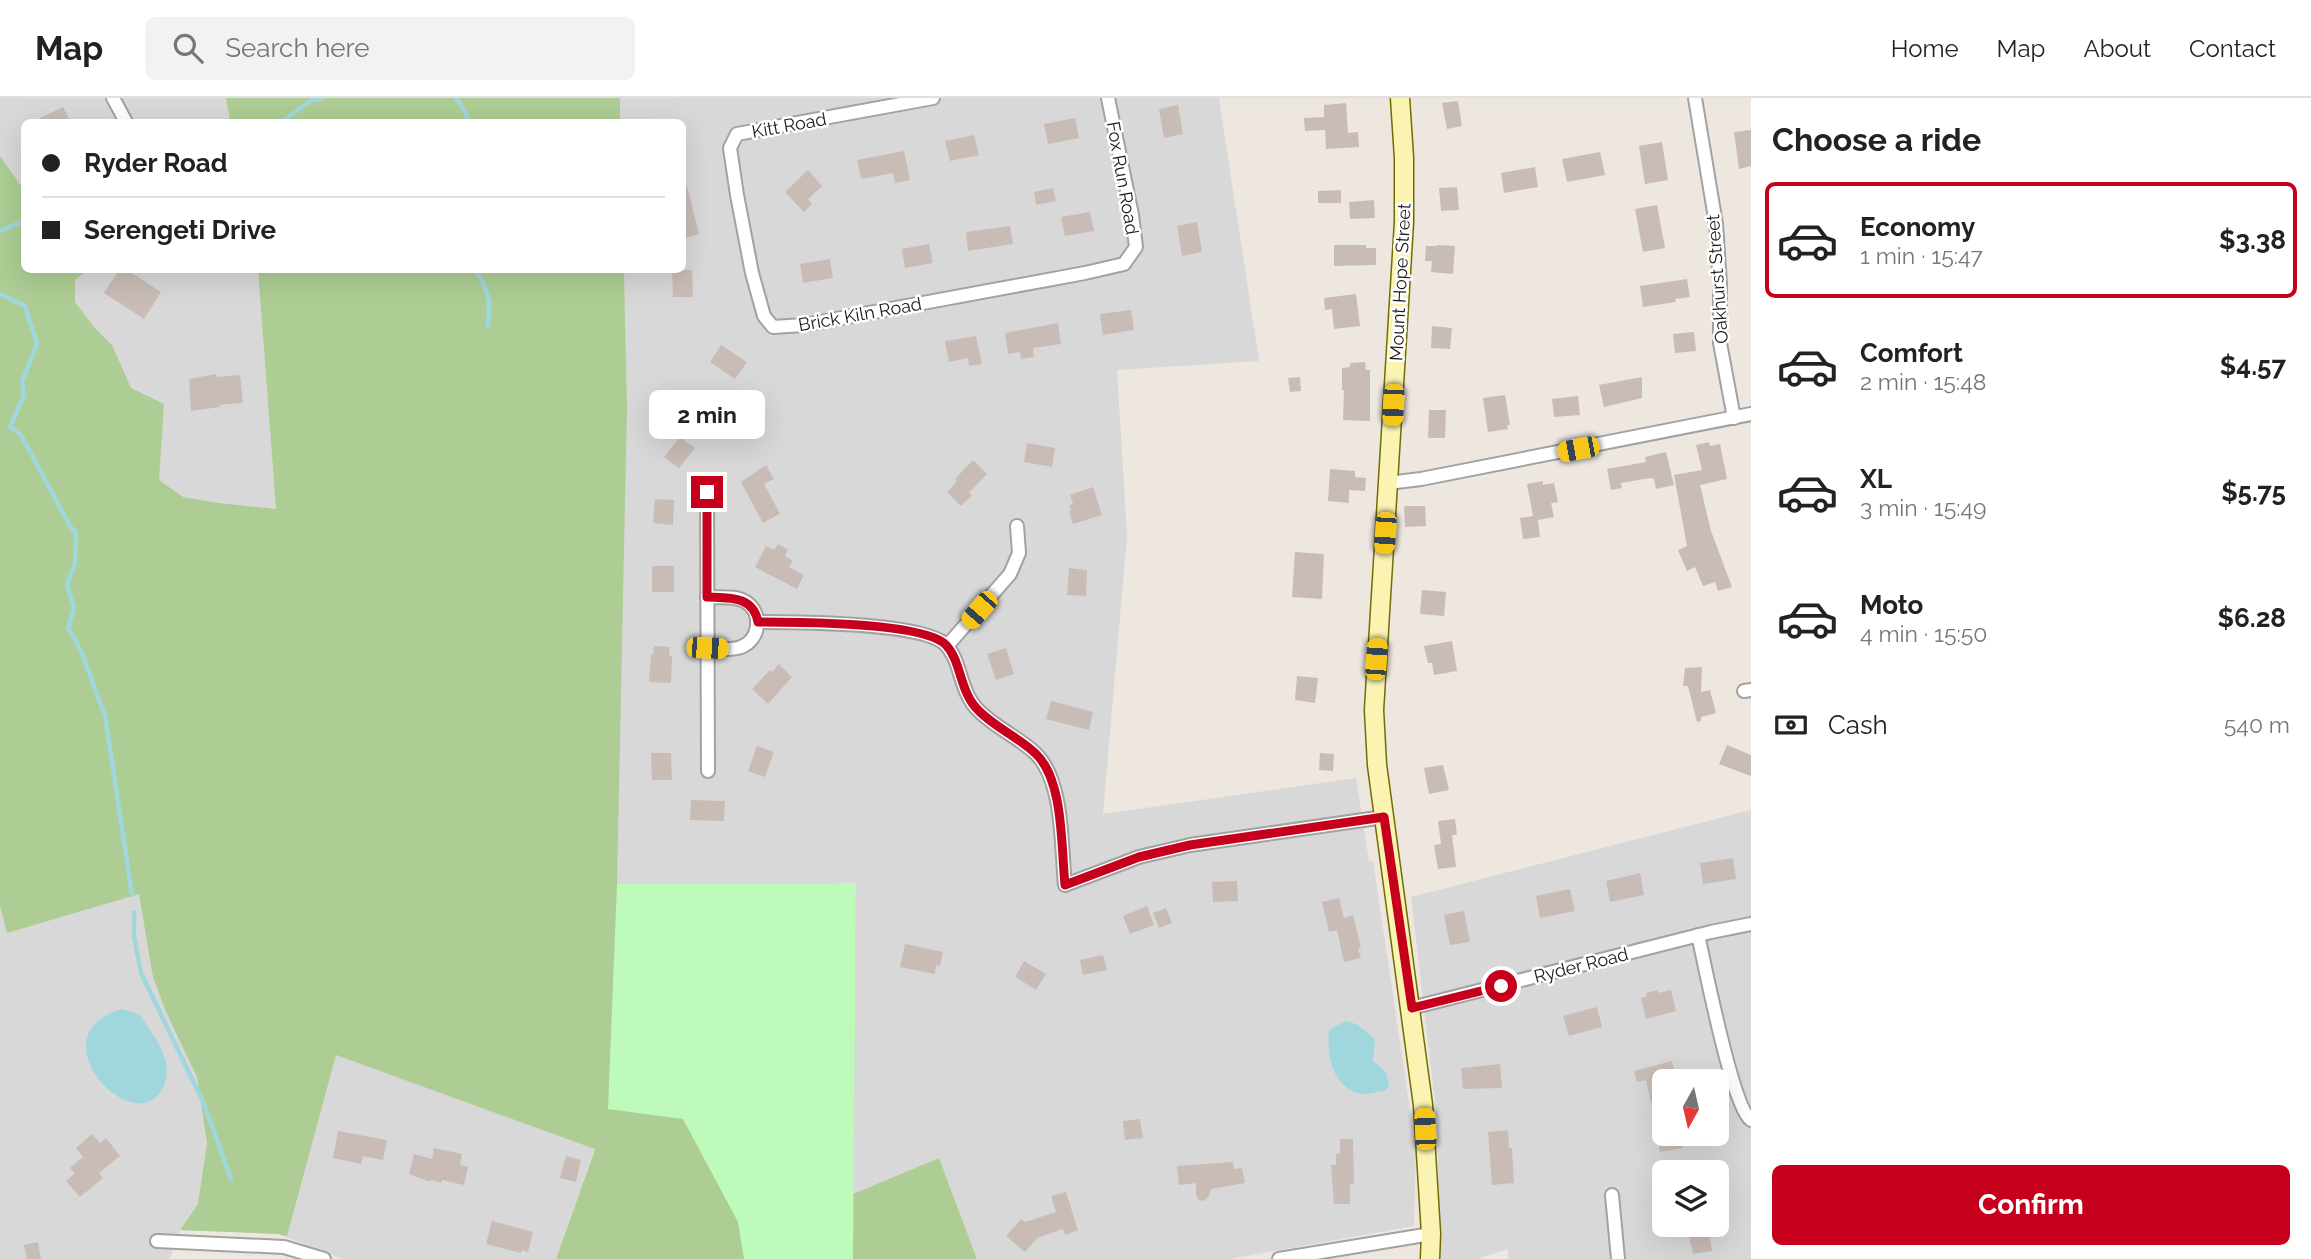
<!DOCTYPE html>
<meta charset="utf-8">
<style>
:root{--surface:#fff;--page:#f2f2f2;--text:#222;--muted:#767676;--line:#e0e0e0;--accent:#c6001c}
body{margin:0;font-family:Raleway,sans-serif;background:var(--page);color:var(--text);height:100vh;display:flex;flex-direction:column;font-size:26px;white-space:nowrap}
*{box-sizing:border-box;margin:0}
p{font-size:23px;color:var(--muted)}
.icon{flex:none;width:38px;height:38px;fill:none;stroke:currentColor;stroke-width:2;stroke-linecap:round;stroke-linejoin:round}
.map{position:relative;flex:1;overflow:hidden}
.details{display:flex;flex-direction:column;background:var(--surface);width:560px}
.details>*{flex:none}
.banner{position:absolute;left:21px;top:21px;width:665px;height:154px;border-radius:10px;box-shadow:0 7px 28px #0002;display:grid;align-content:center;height:154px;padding:0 21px;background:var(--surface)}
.needle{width:46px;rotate:188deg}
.buttons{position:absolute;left:1652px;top:971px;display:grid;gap:14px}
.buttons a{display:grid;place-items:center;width:77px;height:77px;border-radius:10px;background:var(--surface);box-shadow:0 7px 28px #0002;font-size:35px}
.end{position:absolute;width:32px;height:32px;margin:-16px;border:9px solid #c6001c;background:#fff;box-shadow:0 0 0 4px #fff}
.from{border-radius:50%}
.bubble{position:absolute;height:49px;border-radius:10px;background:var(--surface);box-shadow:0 7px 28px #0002;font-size:23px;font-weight:700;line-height:49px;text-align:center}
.car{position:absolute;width:21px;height:42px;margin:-21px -10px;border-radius:9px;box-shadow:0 0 5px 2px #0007;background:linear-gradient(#f5c518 24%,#345 0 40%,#f5c518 0 76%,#345 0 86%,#f5c518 0)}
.banner b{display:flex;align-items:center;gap:24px;height:66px;font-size:26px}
.banner b+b{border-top:2px solid var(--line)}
.banner i{width:18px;height:18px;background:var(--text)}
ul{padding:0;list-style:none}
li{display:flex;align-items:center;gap:21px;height:116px;margin:0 14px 10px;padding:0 7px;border:4px solid transparent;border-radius:10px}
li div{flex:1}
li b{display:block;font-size:26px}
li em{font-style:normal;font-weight:700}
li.on{border-color:var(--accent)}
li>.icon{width:63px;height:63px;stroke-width:1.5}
h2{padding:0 21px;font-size:32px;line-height:84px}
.pay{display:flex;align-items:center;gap:18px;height:77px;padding:0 21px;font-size:26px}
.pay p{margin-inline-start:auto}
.action{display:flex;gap:14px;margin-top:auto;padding:14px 21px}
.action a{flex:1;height:80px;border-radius:10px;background:var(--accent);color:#fff;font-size:28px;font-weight:700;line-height:80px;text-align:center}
header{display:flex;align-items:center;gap:42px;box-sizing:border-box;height:98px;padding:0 35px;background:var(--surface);border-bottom:2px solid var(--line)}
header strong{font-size:33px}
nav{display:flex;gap:38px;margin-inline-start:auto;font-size:24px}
.search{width:490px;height:63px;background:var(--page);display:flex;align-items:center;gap:18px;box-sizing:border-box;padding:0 24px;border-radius:10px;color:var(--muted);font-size:26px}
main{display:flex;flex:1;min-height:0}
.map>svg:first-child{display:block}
.residential{fill:#d9d8d8;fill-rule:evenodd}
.forest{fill:#adcd94}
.park{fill:#befaba}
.water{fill:#9fd7dc}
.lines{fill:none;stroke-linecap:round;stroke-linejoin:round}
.stream{stroke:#9fd7dc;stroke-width:4.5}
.building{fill:#c9bcb6}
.street-casing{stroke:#a2a2a2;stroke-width:16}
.secondary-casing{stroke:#716d03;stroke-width:21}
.street{stroke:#fff;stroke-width:12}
.secondary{stroke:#faf3b1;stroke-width:18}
.route{stroke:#c6001c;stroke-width:9}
.labels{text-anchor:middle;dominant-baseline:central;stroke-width:5;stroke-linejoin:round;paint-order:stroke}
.street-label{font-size:18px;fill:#1b1b1b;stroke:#fff}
</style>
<header>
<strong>Map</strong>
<div class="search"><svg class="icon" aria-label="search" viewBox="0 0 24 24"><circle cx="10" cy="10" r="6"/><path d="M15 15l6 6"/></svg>Search here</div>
<nav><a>Home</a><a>Map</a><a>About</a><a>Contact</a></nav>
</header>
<main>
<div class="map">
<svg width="1751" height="1161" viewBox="0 0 1751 1161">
<rect width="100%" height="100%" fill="#ede7e0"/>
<g class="residential">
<polygon points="0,0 226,0 230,24 24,24 23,93 0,58"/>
<polygon points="620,0 1219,0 1259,263 1117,272 1127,438 1103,716 1356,680 1369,763 1373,763 1416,1052 1414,1128 1229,1161 977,1161 939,1060 853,1097 856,785 608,1011 556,1161 343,1161 278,1136 180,1132 170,1161 0,1161 0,550 627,308 624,172 682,172 682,24 620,24"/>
<polygon points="44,172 258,172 295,655 0,217"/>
<path d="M1751 712V1161H1509L1507 1151 1477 1161H1440L1437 1022 1411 799ZM1664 984H1717V1036H1664ZM1664 1074H1717V1127H1664Z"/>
</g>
<g class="forest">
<polygon points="226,0 620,0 620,24 230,24"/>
<polygon points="0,58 24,92 24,172 87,172 75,182 75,204 94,229 112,247 131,290 164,306 159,382 183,399 218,405 276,411 258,172 624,172 627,308 617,786 856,785 853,1096 939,1060 977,1161 556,1161 595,1051 336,957 287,1138 278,1136 180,1132 198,1106 207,1045 197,979 166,914 153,879 139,796 7,835 0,808"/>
</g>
<polygon class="park" points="856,785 853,1161 744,1161 738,1124 683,1021 608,1011 617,786"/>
<g class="water">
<path d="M122 911C127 913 134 914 138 916 142 918 145 925 148 929 161 948 175 971 161 993 131 1041 34 936 122 911Z"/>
<path d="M1345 923C1357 924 1367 934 1375 942L1373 963 1386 974 1389 988 1385 993C1375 993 1368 998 1357 995 1331 986 1327 955 1329 932Z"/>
</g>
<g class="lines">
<g class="stream">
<polyline points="456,0 466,15 468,24"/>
<polyline points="281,24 312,2 322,0"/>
<polyline points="0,133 19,125 24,125"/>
<path d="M475 172C490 192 490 204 488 228"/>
<path d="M0 196 25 208 37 246 22 284 24 297 10 329 21 337 70 428 76 435 75 465 67 487 74 510 68 530C86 556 92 588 105 617L132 797"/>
<polyline points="134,814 134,838 141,875 204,1006 231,1081"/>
</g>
</g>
<g class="building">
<polygon points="1458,3 1462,28 1447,31 1442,5"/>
<polygon points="1346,5 1348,35 1358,34 1359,49 1326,51 1325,32 1305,33 1304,20 1324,19 1324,7"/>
<polygon points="1178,7 1183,36 1164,40 1159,11"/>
<polygon points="63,9 71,24 32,24"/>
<polygon points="1075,20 1079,40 1048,46 1044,26"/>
<polygon points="1751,32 1751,68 1739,71 1734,34"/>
<polygon points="974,37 979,57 950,63 945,43"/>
<polygon points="1662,44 1668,82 1645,86 1639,48"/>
<polygon points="904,53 910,82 895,85 893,75 861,81 857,62"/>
<polygon points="1600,54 1605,77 1567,84 1562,61"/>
<polygon points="1535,69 1538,89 1504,95 1501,75"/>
<polygon points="808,72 822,88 808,101 812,106 804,114 785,94"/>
<polygon points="682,88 687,88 699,136 682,141"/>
<polygon points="1457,89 1459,112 1441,113 1439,90"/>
<polygon points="1053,90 1056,103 1036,107 1034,94"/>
<polygon points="1341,92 1341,105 1318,105 1318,93"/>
<polygon points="1374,102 1375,120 1350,121 1349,104"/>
<polygon points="1657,107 1665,150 1643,154 1635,111"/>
<polygon points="1090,114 1094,133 1065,138 1061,119"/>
<polygon points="1197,124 1202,154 1182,158 1177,128"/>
<polygon points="1010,128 1013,146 968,153 966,134"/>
<polygon points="929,146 933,165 905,170 902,151"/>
<polygon points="1334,147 1366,147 1366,150 1376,150 1376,167 1334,168"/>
<polygon points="1437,147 1455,148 1453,176 1431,174 1432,163 1425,163 1426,148 1437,148"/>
<polygon points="830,161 833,180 803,185 800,166"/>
<polygon points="119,172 127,172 161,194 144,221 104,195"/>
<polygon points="672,172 692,172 693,199 673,199"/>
<polygon points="1687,181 1690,199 1675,201 1676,204 1643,209 1640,188"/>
<polygon points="1356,196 1360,228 1334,231 1332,211 1325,212 1324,200"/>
<polygon points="1131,212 1134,232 1103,237 1100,216"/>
<polygon points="1058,225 1061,246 1033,250 1034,259 1021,261 1020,254 1008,256 1005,235"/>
<polygon points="1432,228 1452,230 1450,251 1431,250"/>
<polygon points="1694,234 1696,253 1675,255 1673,236"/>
<polygon points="976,238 982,266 969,268 968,260 949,264 945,243"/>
<polygon points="721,247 747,264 735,281 710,264"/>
<polygon points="1365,264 1366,272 1370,272 1370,323 1343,322 1344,292 1342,292 1342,270 1350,269 1350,265"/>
<polygon points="216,276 216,279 240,277 243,305 219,307 220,309 191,313 189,281"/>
<polygon points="1300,279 1301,293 1290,294 1288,280"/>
<polygon points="1642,279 1642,300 1604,309 1599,287"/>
<polygon points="1505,297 1510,327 1507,327 1508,331 1488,334 1483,300"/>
<polygon points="1578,298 1580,317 1554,319 1552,301"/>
<polygon points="1429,312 1446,312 1445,340 1428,340"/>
<polygon points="680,339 695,350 679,370 664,359"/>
<polygon points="1709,344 1710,348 1720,346 1727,381 1700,387 1711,433 1732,489 1718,493 1715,484 1703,488 1695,469 1687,473 1678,452 1687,448 1674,377 1702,372 1696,347"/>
<polygon points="1027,345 1055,350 1052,369 1024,364"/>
<polygon points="1666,354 1674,387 1656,391 1654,381 1650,380 1621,385 1622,390 1611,392 1607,371 1646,364 1645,359"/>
<polygon points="973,362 987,376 969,395 972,397 961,408 947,394 957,383 955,381"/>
<polygon points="766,367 774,381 764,386 780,416 763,425 741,384"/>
<polygon points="1330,371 1355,373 1355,379 1366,380 1365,393 1349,392 1349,405 1328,403"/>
<polygon points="1543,383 1543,387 1554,385 1558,404 1551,405 1554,419 1538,422 1540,439 1523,441 1520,420 1533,418 1527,386"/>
<polygon points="1093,389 1102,417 1073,426 1069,414 1071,413 1069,407 1073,406 1070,397"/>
<polygon points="655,401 674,402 673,427 653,425"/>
<polygon points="1404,408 1425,408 1426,428 1405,429"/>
<polygon points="778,446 788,452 785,458 793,463 789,469 804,477 797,491 755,469 766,448 774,452"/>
<polygon points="1295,454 1324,456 1322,501 1292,499"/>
<rect x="652" y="468" width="22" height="26"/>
<polygon points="1069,470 1087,472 1086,498 1067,497"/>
<polygon points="1422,492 1446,494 1444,518 1420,516"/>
<polygon points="1452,543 1457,573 1434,577 1432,565 1428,565 1424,548"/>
<polygon points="654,548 670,549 669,558 672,558 671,585 649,584 651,556 653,557"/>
<polygon points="1006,550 1014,576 996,582 987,556"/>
<polygon points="779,566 792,579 768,606 752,591 770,572 772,574"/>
<polygon points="1702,569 1701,594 1710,592 1716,615 1701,619 1701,623 1697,624 1688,588 1683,588 1685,570"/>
<polygon points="1297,578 1318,580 1315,605 1295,602"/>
<polygon points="1051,603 1093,614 1089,632 1046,621"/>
<polygon points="1727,647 1751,657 1751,678 1719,666"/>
<polygon points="757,648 774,654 765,679 748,673"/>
<polygon points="651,655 671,655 672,682 652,682"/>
<polygon points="1320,655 1334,656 1333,673 1319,672"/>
<polygon points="1443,667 1449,692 1429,696 1424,670"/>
<polygon points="691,702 725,703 724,723 690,722"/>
<polygon points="1455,721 1457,737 1452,737 1456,769 1438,771 1434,747 1441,746 1438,723"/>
<polygon points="1733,760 1736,781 1703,786 1700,765"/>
<polygon points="1640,775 1644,797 1610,804 1606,783"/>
<polygon points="1237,783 1238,803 1213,804 1212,784"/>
<polygon points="1570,791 1575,813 1540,820 1536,798"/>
<polygon points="1339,800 1344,820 1353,817 1361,850 1358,851 1361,860 1344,864 1337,832 1329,834 1322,804"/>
<polygon points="1147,808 1154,827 1130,836 1123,818"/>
<polygon points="1166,810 1172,825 1159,830 1153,815"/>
<polygon points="1464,813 1470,844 1450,847 1444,817"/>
<polygon points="905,846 943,854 940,868 936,867 935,876 900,869"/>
<polygon points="1103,857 1107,872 1083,877 1080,862"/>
<polygon points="1024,863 1046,876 1036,892 1015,879"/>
<polygon points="1658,892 1658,895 1671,892 1676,913 1646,921 1641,900 1647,898 1646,895"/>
<polygon points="1597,909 1602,929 1569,938 1563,918"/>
<polygon points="1672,963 1675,974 1667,976 1669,984 1664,984 1664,1001 1651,1005 1646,982 1637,984 1634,973"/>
<polygon points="1500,966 1502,990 1463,991 1461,970"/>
<polygon points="1140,1021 1143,1040 1125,1042 1123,1023"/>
<polygon points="1508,1032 1509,1050 1512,1050 1514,1085 1492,1087 1488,1034"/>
<polygon points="338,1033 387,1042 383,1062 363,1058 361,1066 333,1060"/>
<polygon points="92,1036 100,1045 106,1040 120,1058 99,1075 103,1080 80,1099 66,1083 75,1075 70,1070 83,1059 76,1050"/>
<polygon points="1657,1036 1681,1036 1683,1050 1660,1054"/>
<polygon points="1340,1041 1353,1041 1354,1086 1350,1086 1350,1106 1334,1106 1331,1067 1336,1067 1336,1056 1340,1056"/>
<polygon points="434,1050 462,1056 460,1067 468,1069 464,1087 442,1082 441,1085 431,1082 430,1084 409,1076 414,1056 432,1061"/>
<polygon points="566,1058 581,1062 576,1084 560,1080"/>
<polygon points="1233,1064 1234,1071 1242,1070 1245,1085 1211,1091 1209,1098 1204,1103 1199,1102 1196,1097 1196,1085 1179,1087 1177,1068"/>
<polygon points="1066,1094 1078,1132 1065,1137 1063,1131 1037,1140 1025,1154 1006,1138 1021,1121 1025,1124 1056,1114 1051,1098"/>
<polygon points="492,1123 533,1134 528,1154 522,1152 521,1155 486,1146"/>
<polygon points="1708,1129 1712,1153 1693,1156 1688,1133"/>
<polygon points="38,1144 41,1161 27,1161 24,1147"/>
</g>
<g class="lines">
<defs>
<g id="street">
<polyline points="113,0 126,24"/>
<polyline points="933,0 737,36 730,50 737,97 752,175 764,218 773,229 804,227 1085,175 1124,166 1136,149 1132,117 1108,0"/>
<polyline points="1695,0 1716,126 1720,186 1720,245 1734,320"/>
<polyline points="1388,385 1421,381 1751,316"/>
<polyline points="707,394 708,673"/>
<path d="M707 499C719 500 736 497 746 504 763 515 760 542 741 549 731 553 718 550 707 550"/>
<path d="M757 524C793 524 924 524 946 547 962 564 959 594 979 613 996 630 1018 639 1035 655 1064 682 1061 749 1065 787L1139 759 1190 747 1384 719"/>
<polyline points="947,548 1010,476 1019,455 1017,428"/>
<polyline points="1744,593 1751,592"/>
<path d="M1698 837C1705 867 1732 1009 1751 1022"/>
<polyline points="1411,910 1711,834 1751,826"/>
<polyline points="1612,1097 1618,1161"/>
<polyline points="157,1143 284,1149 324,1161"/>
<polyline points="1279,1161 1431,1136"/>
</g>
<polyline id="secondary" points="1400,0 1404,60 1404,124 1374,612 1377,667 1423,1007 1431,1136 1430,1161"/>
</defs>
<use href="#street" class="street-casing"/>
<use href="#secondary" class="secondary-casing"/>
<use href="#street" class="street"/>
<use href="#secondary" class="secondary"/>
</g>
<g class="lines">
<path class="route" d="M707 394V499C728 500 753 497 758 524 793 524 924 524 946 547 962 564 959 594 979 613 996 630 1018 639 1035 655 1064 681 1061 749 1065 787L1139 759 1190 747 1384 719 1412 910 1501 888"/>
</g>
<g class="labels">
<g class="street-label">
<text transform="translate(789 27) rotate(-10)">Kitt Road</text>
<text transform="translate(1123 80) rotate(80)">Fox Run Road</text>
<text transform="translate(1717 181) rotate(-94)">Oakhurst Street</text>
<text transform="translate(1400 184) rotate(-87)">Mount Hope Street</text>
<text transform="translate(860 216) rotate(-10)">Brick Kiln Road</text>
<text transform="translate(1581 867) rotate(-14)">Ryder Road</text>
</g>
</g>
</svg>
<div class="buttons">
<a><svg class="needle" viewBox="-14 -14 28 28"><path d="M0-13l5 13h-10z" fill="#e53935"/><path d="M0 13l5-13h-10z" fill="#767676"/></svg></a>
<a><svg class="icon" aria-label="layers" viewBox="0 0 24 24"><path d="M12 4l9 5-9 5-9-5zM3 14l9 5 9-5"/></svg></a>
</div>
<i class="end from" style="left:1501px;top:888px"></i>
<i class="end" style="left:707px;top:394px"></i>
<div class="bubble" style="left:649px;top:292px;width:116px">2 min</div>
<i class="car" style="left:1393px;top:307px;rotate:183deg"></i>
<i class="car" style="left:1578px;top:351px;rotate:259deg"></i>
<i class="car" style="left:1385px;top:435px;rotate:184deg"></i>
<i class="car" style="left:979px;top:512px;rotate:221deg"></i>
<i class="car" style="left:707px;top:550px;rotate:92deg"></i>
<i class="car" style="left:1376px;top:561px;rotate:4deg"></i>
<i class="car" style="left:1425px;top:1031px;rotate:357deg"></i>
<div class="banner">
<b><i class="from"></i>Ryder Road</b>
<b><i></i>Serengeti Drive</b>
</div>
</div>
<section class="details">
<h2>Choose a ride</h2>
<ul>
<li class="on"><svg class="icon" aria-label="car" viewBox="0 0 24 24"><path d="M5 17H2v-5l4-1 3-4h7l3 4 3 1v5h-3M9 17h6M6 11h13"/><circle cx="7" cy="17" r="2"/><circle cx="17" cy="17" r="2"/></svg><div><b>Economy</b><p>1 min · 15:47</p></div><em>$3.38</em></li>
<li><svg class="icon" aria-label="car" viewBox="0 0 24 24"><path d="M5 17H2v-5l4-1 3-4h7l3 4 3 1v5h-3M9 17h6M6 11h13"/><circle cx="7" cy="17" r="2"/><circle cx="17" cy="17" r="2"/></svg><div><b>Comfort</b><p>2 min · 15:48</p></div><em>$4.57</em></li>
<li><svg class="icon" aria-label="car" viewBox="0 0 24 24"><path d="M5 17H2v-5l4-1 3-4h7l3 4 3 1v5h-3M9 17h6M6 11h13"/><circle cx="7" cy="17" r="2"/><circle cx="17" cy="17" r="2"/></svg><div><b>XL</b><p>3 min · 15:49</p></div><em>$5.75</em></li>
<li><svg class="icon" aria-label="car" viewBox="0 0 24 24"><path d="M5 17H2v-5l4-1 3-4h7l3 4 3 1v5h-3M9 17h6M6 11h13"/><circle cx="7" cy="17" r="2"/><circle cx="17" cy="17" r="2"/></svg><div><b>Moto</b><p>4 min · 15:50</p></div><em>$6.28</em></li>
</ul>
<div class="pay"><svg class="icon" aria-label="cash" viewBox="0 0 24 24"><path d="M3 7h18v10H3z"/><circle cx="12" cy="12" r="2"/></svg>Cash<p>540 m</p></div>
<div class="action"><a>Confirm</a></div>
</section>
</main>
